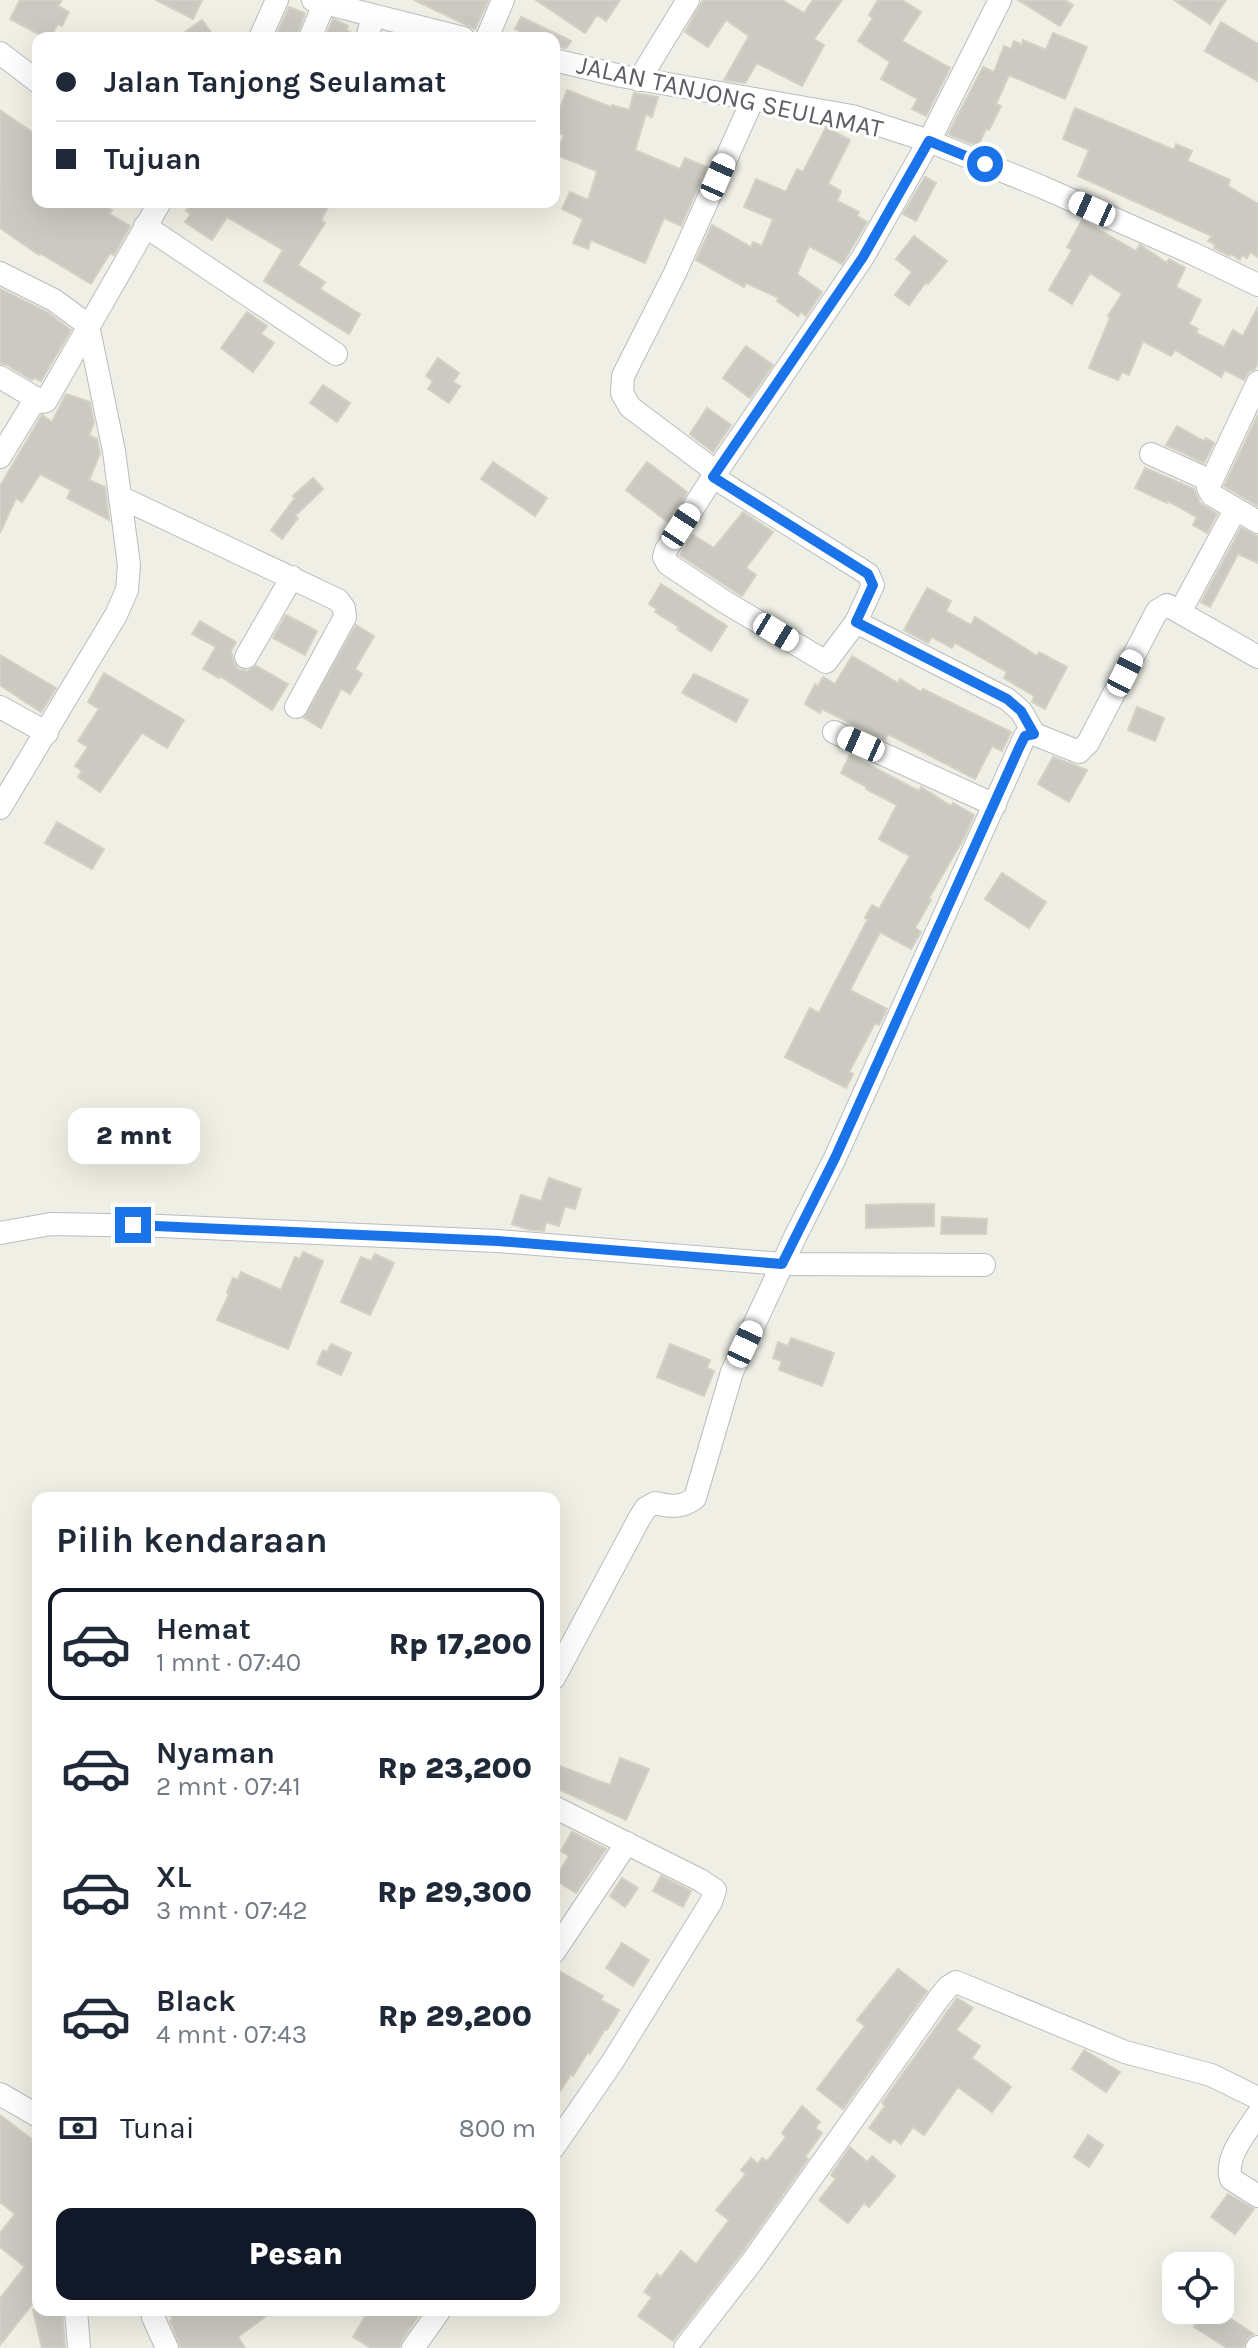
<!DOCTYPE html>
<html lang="id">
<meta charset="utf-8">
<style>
:root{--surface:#fff;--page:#f2f2f3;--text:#1f2937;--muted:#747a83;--line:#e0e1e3;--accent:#111827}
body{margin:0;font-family:Karla,sans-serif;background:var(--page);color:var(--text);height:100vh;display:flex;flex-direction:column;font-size:30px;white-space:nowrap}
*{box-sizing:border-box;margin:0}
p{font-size:26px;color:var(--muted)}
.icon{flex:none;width:44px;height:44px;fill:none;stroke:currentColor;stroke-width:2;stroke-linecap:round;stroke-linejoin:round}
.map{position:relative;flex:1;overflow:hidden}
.side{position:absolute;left:32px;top:1492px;width:528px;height:824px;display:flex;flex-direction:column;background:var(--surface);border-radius:16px;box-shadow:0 8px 32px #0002}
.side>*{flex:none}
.hud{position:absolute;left:32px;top:32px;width:528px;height:176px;border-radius:16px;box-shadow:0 8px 32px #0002;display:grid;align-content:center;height:176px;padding:0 24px;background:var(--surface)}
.fabs{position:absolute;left:1162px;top:2252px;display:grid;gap:16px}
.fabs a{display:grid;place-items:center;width:72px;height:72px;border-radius:16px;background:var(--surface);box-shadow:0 8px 32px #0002;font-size:40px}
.end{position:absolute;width:36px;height:36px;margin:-18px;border:10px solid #1a73e8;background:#fff;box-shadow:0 0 0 4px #fff}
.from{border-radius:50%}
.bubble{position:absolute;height:56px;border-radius:16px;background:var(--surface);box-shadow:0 8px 32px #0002;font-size:26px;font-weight:800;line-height:56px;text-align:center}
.car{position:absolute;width:24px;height:48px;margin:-24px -12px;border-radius:10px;box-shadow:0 0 6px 2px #0007;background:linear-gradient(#fff 24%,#345 0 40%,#fff 0 76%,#345 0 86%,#fff 0)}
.hud b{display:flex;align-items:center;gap:28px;height:76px;font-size:30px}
.hud b+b{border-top:2px solid var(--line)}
.hud i{width:20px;height:20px;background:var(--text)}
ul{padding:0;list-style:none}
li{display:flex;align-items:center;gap:24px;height:112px;margin:0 16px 12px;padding:0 8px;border:4px solid transparent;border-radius:16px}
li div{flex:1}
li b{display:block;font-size:30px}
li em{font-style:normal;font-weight:800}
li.on{border-color:var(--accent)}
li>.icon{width:72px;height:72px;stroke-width:1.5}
h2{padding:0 24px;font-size:36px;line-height:96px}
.pay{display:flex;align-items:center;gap:20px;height:88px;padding:0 24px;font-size:30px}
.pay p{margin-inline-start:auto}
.primary-button{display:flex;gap:16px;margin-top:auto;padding:16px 24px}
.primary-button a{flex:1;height:92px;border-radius:16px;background:var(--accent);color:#fff;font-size:32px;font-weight:800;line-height:92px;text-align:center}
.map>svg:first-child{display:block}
.building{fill:#cac9c2;stroke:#d4d1c3;stroke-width:2}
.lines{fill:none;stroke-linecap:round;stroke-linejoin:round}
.minor-casing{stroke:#babcc1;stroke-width:24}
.minor{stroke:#fff;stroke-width:22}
.route{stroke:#1a73e8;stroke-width:10}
.labels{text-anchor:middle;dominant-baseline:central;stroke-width:6;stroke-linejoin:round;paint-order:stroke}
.street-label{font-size:26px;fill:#5d5f66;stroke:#fff}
</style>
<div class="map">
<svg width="1258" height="2348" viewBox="0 0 1258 2348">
<rect width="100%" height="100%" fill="#efefe5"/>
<g class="building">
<polygon points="20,0 62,0 58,6 69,12 62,26 58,24 50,38 46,38 10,19"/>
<polygon points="156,0 202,0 193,19"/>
<polygon points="414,0 486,0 488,1 475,29"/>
<polygon points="536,0 620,0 606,21 597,15 585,33"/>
<polygon points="703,0 782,0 804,13 813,0 842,0 814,39 824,45 802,86 757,63 745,83 724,80 749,36 726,20 708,47 685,32"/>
<polygon points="878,0 902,0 921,12 902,41 950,68 926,116 912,109 918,99 881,79 890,62 858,41 873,18 869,15"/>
<polygon points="1018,0 1065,0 1073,5 1060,26"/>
<polygon points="1174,0 1226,0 1210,24"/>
<polygon points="289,7 305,13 296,38 275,38"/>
<polygon points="521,17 565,38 571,41 566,48 554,46 554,38 534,38 515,29"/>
<polygon points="333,19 348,26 346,30 354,34 353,38 325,38"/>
<polygon points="202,20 215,38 177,38"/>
<polygon points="1221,22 1258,44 1258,81 1205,51"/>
<polygon points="1053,33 1087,47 1065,99 1009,75 996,104 1001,106 989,130 986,129 978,146 948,134 983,67 994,72 1004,46 1011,49 1014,41 1022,45 1023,40 1046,50"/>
<polygon points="567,90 611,107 612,105 629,110 634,93 658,97 652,117 646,114 635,150 680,169 685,158 707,167 681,226 664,218 645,263 591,240 588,249 573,243 583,219 562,209 570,192 588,200 597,171 556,155 564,135 554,131 554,123"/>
<polygon points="1075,108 1174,150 1176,144 1192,151 1187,161 1230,180 1228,186 1258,204 1258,257 1250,252 1247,258 1242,255 1240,260 1231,254 1230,256 1214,248 1216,245 1208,241 1212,236 1078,176 1089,150 1063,139"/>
<polygon points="0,110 38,136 38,202 98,202 112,210 109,214 130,226 114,255 110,253 91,284 40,253 39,255 0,228"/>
<polygon points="826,127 850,140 828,184 841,191 837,201 859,212 857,216 867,222 842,264 809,246 797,274 822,292 806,316 801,312 798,316 777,301 779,298 746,283 744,287 696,260 712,225 751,247 753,242 762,246 773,219 744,207 756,179 786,192 797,169 803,172"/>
<polygon points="925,177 936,183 916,221 903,214"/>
<polygon points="192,202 331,202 321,220 325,223 298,265 325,282 320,289 360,314 349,334 264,281 283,250 227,217 212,240 185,222 191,214 186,211"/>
<polygon points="1082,220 1136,251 1140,245 1167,263 1169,259 1185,268 1176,287 1201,300 1189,324 1198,329 1196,333 1224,347 1233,330 1243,336 1258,307 1258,362 1255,369 1249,371 1244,380 1225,370 1221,377 1175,350 1171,356 1143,341 1129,375 1122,372 1118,380 1089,368 1110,318 1108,316 1122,294 1090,273 1072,304 1049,290 1072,250 1067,247"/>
<polygon points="914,236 947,261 928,284 926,282 909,305 895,295 912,272 896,259"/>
<polygon points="0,289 47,312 71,330 41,381 34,378 32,380 7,365 0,363"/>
<polygon points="247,312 267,326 261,334 274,343 253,372 221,348"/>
<polygon points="746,346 773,365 750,398 723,378"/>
<polygon points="438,358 459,373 453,382 460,386 449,403 428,389 433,381 426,376"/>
<polygon points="323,385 350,403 337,422 310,403"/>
<polygon points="66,394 90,402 94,423 89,435 97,439 100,454 89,480 105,487 109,520 67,498 71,490 40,474 22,502 16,498 0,533 0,486 42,415 52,422"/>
<polygon points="707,408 731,425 713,452 690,434"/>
<polygon points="1258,415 1258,506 1224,486"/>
<polygon points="1177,426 1204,441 1206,438 1214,443 1204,463 1166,445"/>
<polygon points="493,462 547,498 535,516 481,479"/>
<polygon points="647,462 687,492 668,522 626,490"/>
<polygon points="1145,468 1194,489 1200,503 1217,514 1207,533 1193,525 1197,517 1168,501 1167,503 1135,488"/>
<polygon points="313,478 323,489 295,516 298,518 282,539 271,530 295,498 293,496"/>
<polygon points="743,512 773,532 746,568 756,575 742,596 680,555 693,535 714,548"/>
<polygon points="1241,528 1258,536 1258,563 1238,554 1210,607 1201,602"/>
<polygon points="661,584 727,626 711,651 677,629 679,627 655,612 657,609 649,604"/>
<polygon points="927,588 951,601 946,611 971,625 975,617 1037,656 1039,652 1067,667 1045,709 1032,702 1034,696 1004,678 1007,672 980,657 955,643 952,648 932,637 928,643 904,630"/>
<polygon points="286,615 317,631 305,655 273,638"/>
<polygon points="200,621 236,642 231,651 234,663 238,669 247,671 256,666 288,684 272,710 220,676 219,678 203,669 216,647 192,634"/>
<polygon points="356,625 374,636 355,669 362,674 350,694 341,689 321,728 304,718"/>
<polygon points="0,655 56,688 41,712 0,685"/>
<polygon points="852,656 898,683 900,679 921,692 923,689 1011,732 1002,751 992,746 975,779 888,734 885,740 822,709 820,713 805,704 815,684 818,686 823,677 835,684"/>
<polygon points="104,673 184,720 167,748 142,733 100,792 78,777 82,771 75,766 88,747 78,741 99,709 88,702"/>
<polygon points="694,674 748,700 736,722 682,693"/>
<polygon points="1137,707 1164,718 1155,741 1128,730"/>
<polygon points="850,755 919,791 921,787 951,806 953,803 974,815 964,838 929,898 931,900 915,928 921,932 911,949 880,932 850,990 887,1009 879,1025 875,1023 849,1072 853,1074 846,1088 785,1057 810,1008 819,1013 868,919 865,918 872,905 879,909 910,856 879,839 897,805 866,789 867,787 841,773"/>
<polygon points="1053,757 1087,770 1069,802 1038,784"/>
<polygon points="57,822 104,849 92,869 45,843"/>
<polygon points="1002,873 1046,902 1029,928 985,899"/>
<polygon points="549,1178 581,1189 575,1209 565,1206 559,1226 546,1222 544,1231 530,1230 512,1224 521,1195 541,1201"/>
<polygon points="901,1204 934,1204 934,1226 866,1228 866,1205"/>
<polygon points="942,1217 987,1219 986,1234 941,1234"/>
<polygon points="303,1252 323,1261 288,1349 217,1320 229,1294 227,1292 233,1278 238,1280 241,1272 281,1290 295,1257 300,1259"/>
<polygon points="375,1254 394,1263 370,1315 341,1302 361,1257 371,1261"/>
<polygon points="791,1338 834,1353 822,1386 779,1370 782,1361 773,1358 778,1342 788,1346"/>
<polygon points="331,1344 351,1353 341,1375 317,1364 323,1350 327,1352"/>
<polygon points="670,1344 710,1360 707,1368 714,1371 704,1396 657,1377"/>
<polygon points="620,1758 649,1769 626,1820 554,1787 554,1764 610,1785"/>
<polygon points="572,1832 606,1849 576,1893 555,1880 569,1856 561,1851"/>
<polygon points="661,1876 691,1891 683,1907 653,1891"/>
<polygon points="622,1878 638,1888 625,1907 610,1896"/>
<polygon points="622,1943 649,1960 633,1986 606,1968"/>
<polygon points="554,1968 603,1996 601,2000 619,2010 607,2030 605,2029 590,2054 588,2052 573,2076 571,2074 554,2101"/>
<polygon points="898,1969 927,1991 843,2109 817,2089 865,2026 857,2020"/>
<polygon points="957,1998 973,2008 956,2030 980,2046 972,2058 1011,2087 992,2112 958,2087 924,2135 913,2127 901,2144 894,2138 890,2143 869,2128 885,2106 882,2103"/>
<polygon points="1084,2050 1120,2072 1106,2092 1072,2069"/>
<polygon points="802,2106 820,2122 815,2128 822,2133 805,2157 808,2159 740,2255 673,2341 638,2316 652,2297 644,2292 657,2274 661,2277 681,2251 696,2264 729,2220 716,2210 746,2174 741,2170 751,2158 758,2164 762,2158 767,2161 786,2137 782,2133"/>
<polygon points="0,2115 38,2144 38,2297 0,2345 0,2298 25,2267 0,2247 0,2233 15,2214 0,2202"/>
<polygon points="1088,2135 1103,2145 1089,2167 1074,2157"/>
<polygon points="850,2147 867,2162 872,2156 895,2176 869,2207 864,2203 848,2223 819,2200 836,2179 831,2175"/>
<polygon points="1228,2194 1254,2209 1235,2234 1211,2217"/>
<polygon points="33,2310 62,2310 65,2348 42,2348"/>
<polygon points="170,2310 274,2310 238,2337 245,2348 181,2348 170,2321 173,2319 169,2314"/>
<polygon points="369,2310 410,2310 419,2315 402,2340 399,2348 371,2348 353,2337"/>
<polygon points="1204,2310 1217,2310 1254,2334 1247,2339 1243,2348 1227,2348 1194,2327"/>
</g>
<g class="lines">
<defs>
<g id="minor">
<polyline points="313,0 463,38"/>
<polyline points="260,38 277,0"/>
<polyline points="310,38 324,4"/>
<polyline points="367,38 373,16"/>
<polyline points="487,38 503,0"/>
<polyline points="0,53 38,82"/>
<polyline points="554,60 621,76 852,116 929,141 1042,187 1194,254 1258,285"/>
<polyline points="639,80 688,0"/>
<polyline points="753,99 675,273 623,376 622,393 630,407 711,468 713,477 666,550 664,557 668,564 725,602 826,662 856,622 1007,699 1021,711 1034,734"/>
<polyline points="145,226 336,354"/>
<polyline points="0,273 54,300 88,325 114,451 129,565 127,590 116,615 0,808"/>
<polyline points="0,377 42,402 46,401 160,202"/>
<polyline points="1258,382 1208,488 1212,495 1258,522"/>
<polyline points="1151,454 1211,481"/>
<polyline points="0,457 36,398"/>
<polyline points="120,497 338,600 344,608 345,617 296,707"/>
<polyline points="1180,612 1235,510"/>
<polyline points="856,622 873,585 868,574 713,477 863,257 929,141 1000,0"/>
<polyline points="246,657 292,577"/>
<polyline points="0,707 47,733"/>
<polyline points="834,732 995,805"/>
<polyline points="0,1233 51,1224 161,1226 498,1241 782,1264 984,1265"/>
<path d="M554 1678 639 1519 646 1508 655 1503C671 1507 682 1508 695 1498L732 1372 795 1237 835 1158 1025 736 1034 734 1079 752 1088 743 1157 611 1167 605 1258 657"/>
<polyline points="554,1807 700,1880 715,1890 711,1902 613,2061 554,2147"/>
<polyline points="554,1952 627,1843"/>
<polyline points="0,2094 38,2116"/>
<path d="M1258 2114C1247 2132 1224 2157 1231 2179L1258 2196"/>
<polyline points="76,2310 79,2348"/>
<polyline points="156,2310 153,2317 167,2348"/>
<polyline points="413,2348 440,2310"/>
<polyline points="685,2348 751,2263 939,1998 948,1987 956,1982 1125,2052 1211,2075 1258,2098"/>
<polyline points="1257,2348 1258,2347"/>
</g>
</defs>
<use href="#minor" class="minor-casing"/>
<use href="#minor" class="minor"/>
</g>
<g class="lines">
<polyline class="route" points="133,1225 498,1241 782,1264 835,1158 1019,748 1025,736 1034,734 1021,711 1007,699 856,622 873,585 868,574 713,477 863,257 929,141 985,164"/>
</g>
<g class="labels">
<g class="street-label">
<text transform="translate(730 97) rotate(12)">JALAN TANJONG SEULAMAT</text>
</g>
</g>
</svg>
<div class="fabs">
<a><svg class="icon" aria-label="locate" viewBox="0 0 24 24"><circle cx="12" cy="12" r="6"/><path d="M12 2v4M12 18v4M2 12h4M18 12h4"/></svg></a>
</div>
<i class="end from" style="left:985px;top:164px"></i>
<i class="end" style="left:133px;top:1225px"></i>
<div class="bubble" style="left:68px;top:1108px;width:132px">2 mnt</div>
<i class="car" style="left:718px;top:177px;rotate:24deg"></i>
<i class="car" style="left:1092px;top:209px;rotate:294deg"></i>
<i class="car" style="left:681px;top:526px;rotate:33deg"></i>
<i class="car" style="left:776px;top:632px;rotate:121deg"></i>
<i class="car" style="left:1125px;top:673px;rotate:27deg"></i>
<i class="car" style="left:861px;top:744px;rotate:294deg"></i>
<i class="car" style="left:745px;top:1344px;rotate:25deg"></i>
<div class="hud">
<b><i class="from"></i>Jalan Tanjong Seulamat</b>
<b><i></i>Tujuan</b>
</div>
<section class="side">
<h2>Pilih kendaraan</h2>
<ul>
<li class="on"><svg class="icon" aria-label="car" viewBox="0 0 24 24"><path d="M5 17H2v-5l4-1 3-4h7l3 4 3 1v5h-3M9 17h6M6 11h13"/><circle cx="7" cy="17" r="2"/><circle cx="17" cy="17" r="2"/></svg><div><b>Hemat</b><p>1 mnt · 07:40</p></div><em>Rp 17,200</em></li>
<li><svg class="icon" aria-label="car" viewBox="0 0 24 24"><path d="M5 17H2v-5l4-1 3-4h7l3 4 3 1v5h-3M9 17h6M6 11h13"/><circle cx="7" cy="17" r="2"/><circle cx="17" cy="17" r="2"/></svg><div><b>Nyaman</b><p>2 mnt · 07:41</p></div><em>Rp 23,200</em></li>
<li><svg class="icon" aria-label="car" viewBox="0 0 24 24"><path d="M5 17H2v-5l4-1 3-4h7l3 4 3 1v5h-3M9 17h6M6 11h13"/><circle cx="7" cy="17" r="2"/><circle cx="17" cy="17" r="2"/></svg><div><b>XL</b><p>3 mnt · 07:42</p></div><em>Rp 29,300</em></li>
<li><svg class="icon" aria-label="car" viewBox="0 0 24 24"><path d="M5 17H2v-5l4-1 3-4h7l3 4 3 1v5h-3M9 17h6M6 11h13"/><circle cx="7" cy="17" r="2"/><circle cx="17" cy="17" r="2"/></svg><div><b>Black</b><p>4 mnt · 07:43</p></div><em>Rp 29,200</em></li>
</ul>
<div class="pay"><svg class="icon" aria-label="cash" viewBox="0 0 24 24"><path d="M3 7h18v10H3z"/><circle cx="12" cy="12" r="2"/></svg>Tunai<p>800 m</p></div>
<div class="primary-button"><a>Pesan</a></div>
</section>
</div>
